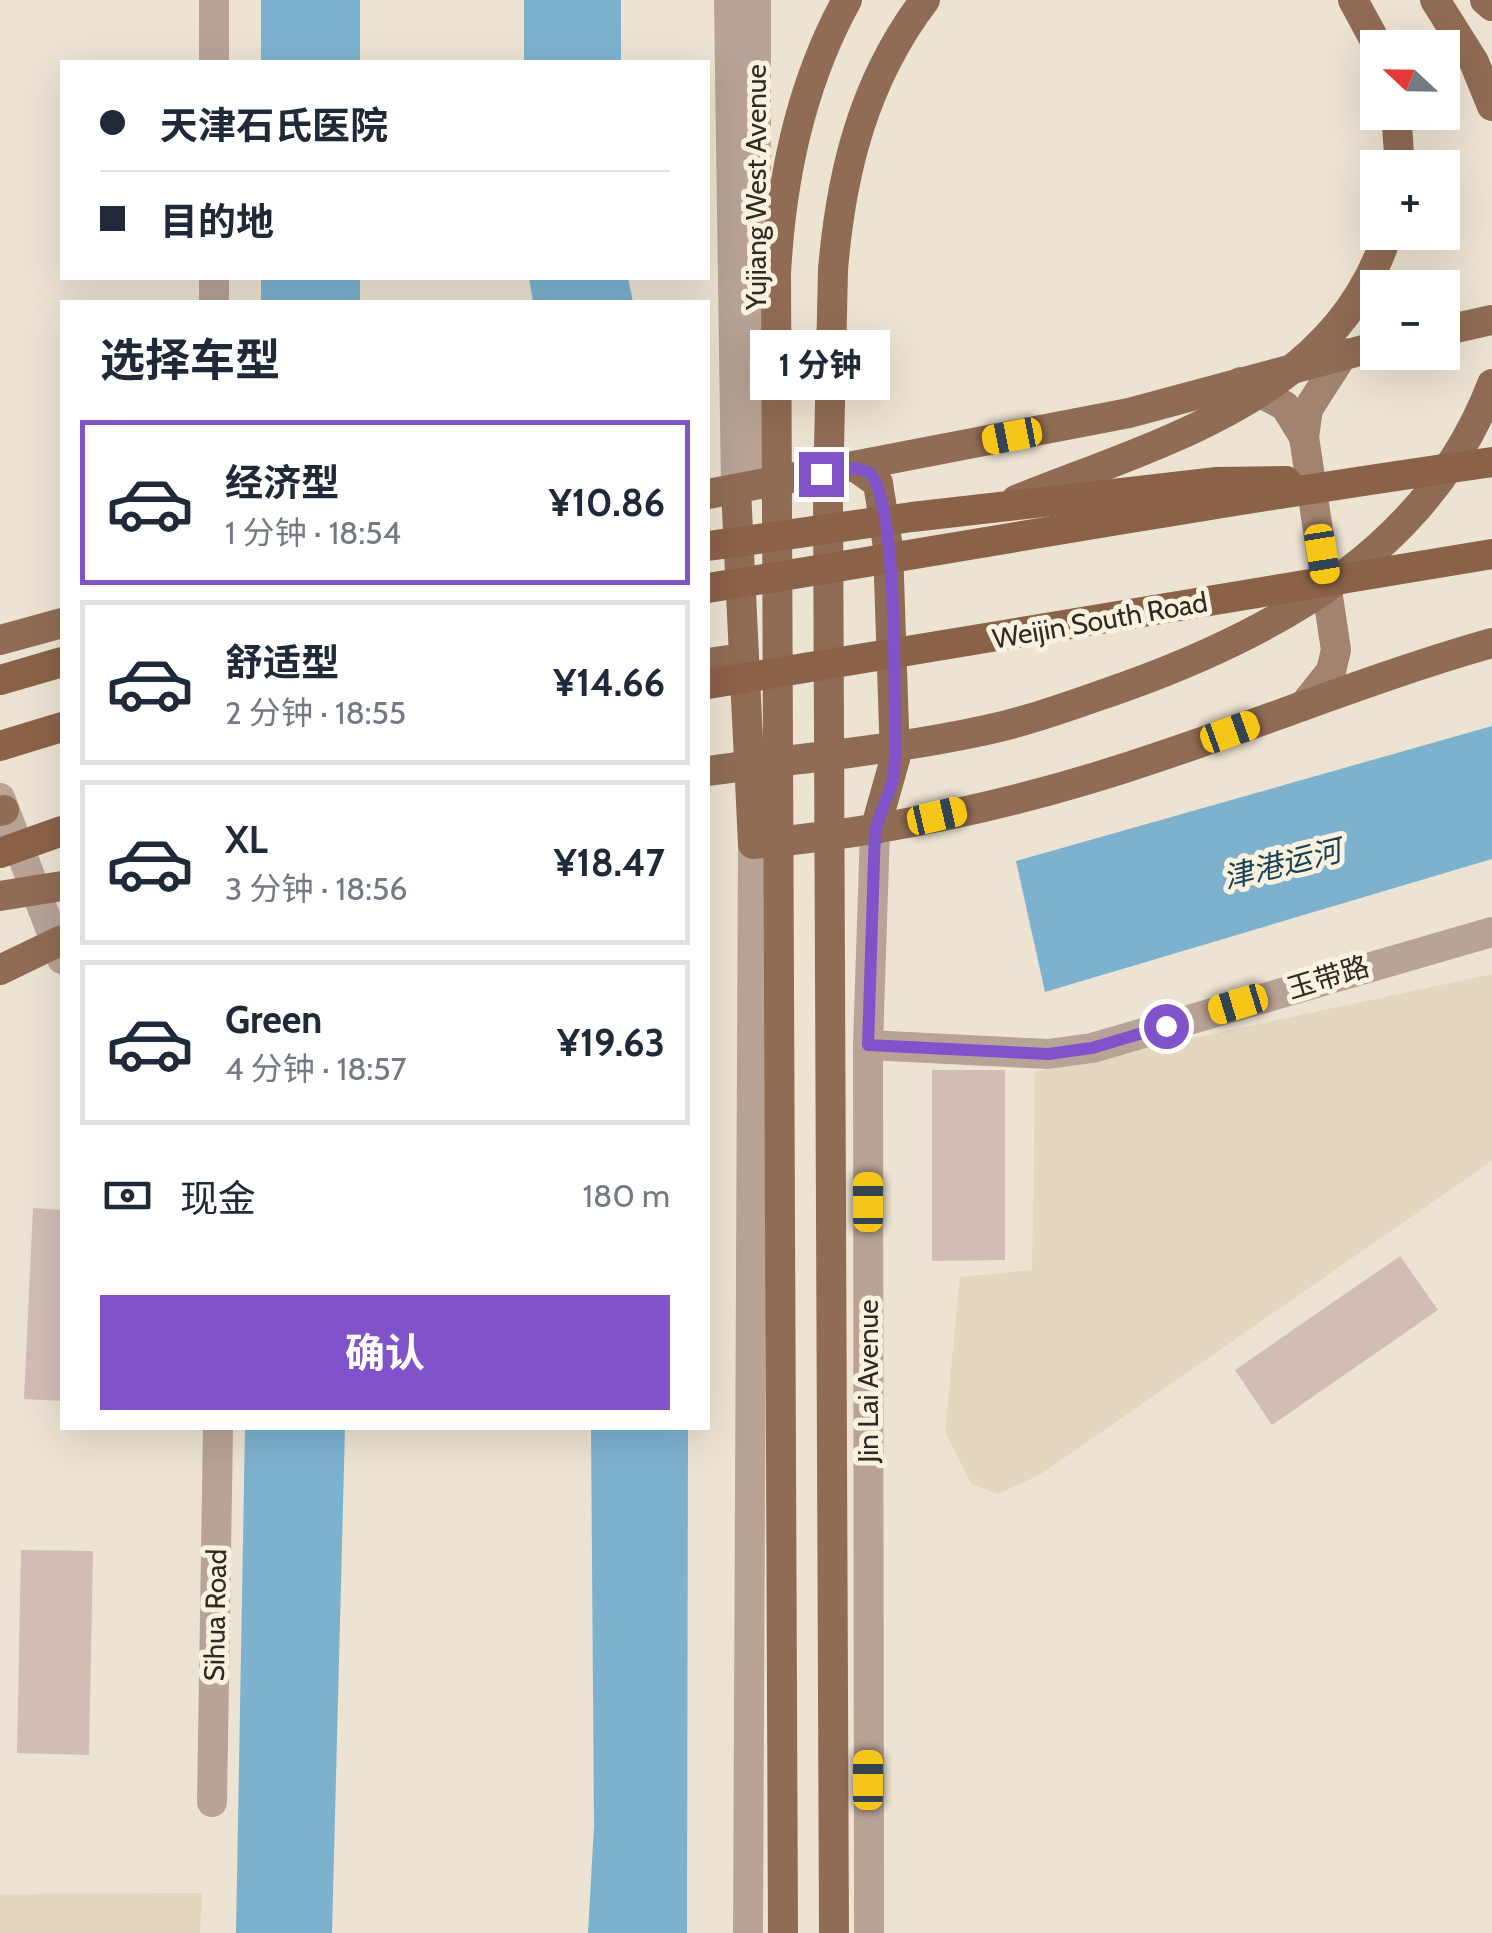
<!DOCTYPE html>
<html lang="zh">
<meta charset="utf-8">
<style>
:root{--surface:#fff;--page:#f6f6f7;--text:#1f2937;--muted:#747a83;--line:#e0e1e3;--accent:#8153cb}
body{margin:0;font-family:Cabin,"Noto Sans SC",sans-serif;background:var(--page);color:var(--text);height:100vh;display:flex;flex-direction:column;font-size:38px;white-space:nowrap}
*{box-sizing:border-box;margin:0}
p{font-size:32px;color:var(--muted)}
.icon{flex:none;width:55px;height:55px;fill:none;stroke:currentColor;stroke-width:2;stroke-linecap:round;stroke-linejoin:round}
.map{position:relative;flex:1;overflow:hidden}
.side{position:absolute;left:60px;top:300px;width:650px;height:1130px;display:flex;flex-direction:column;background:var(--surface);border-radius:0px;box-shadow:0 10px 40px #0002}
.side>*{flex:none}
.top-card{position:absolute;left:60px;top:60px;width:650px;height:220px;border-radius:0px;box-shadow:0 10px 40px #0002;display:grid;align-content:center;height:220px;padding:0 40px;background:var(--surface)}
.needle{width:65px;rotate:292deg}
.buttons{position:absolute;left:1360px;top:30px;display:grid;gap:20px}
.buttons a{display:grid;place-items:center;width:100px;height:100px;border-radius:0px;background:var(--surface);box-shadow:0 10px 40px #0002;font-size:50px}
.end{position:absolute;width:45px;height:45px;margin:-22px;border:12px solid #8153cb;background:#fff;box-shadow:0 0 0 5px #fff}
.from{border-radius:50%}
.bubble{position:absolute;height:70px;border-radius:0px;background:var(--surface);box-shadow:0 10px 40px #0002;font-size:32px;font-weight:700;line-height:70px;text-align:center}
.car{position:absolute;width:30px;height:60px;margin:-30px -15px;border-radius:12px;box-shadow:0 0 8px 2px #0007;background:linear-gradient(#f5c518 24%,#345 0 40%,#f5c518 0 76%,#345 0 86%,#f5c518 0)}
.top-card b{display:flex;align-items:center;gap:35px;height:95px;font-size:38px}
.top-card b+b{border-top:2px solid var(--line)}
.top-card i{width:25px;height:25px;background:var(--text)}
ul{padding:0;list-style:none}
li{display:flex;align-items:center;gap:30px;height:165px;margin:0 20px 15px;padding:0 20px;border:5px solid var(--line);border-radius:0px}
li div{flex:1}
li b{display:block;font-size:38px}
li em{font-style:normal;font-weight:700}
li.selected{border-color:var(--accent)}
li>.icon{width:90px;height:90px;stroke-width:1.5}
h2{padding:0 40px;font-size:45px;line-height:120px}
.pay{display:flex;align-items:center;gap:25px;height:110px;padding:0 40px;font-size:38px}
.pay p{margin-inline-start:auto}
.primary-button{display:flex;gap:20px;margin-top:auto;padding:20px 40px}
.primary-button a{flex:1;height:115px;border-radius:0px;background:var(--accent);color:#fff;font-size:40px;font-weight:700;line-height:115px;text-align:center}
.map>svg:first-child{display:block}
.built{fill:#e4d7bf}
.water{fill:#7db2cf}
.building{fill:#d2bdb6}
.lines{fill:none;stroke-linecap:round;stroke-linejoin:round}
.minor{stroke:#b8a396;stroke-width:30}
.tertiary{stroke:#b8a396;stroke-width:30}
.secondary{stroke:#a2836f;stroke-width:30}
.primary{stroke:#916c54;stroke-width:30}
.trunk{stroke:#8a6248;stroke-width:30}
.primary-bridge{stroke:#916c54;stroke-width:30}
.trunk-bridge{stroke:#8a6248;stroke-width:30}
.route{stroke:#8153cb;stroke-width:12}
.labels{text-anchor:middle;dominant-baseline:central;stroke-width:10;stroke-linejoin:round;paint-order:stroke}
.street-label{font-size:28px;fill:#2e2b24;stroke:#faf1df}
.water-label{font-size:30px;font-style:italic;fill:#164257;stroke:#faf1df}
</style>
<div class="map">
<svg width="1492" height="1933" viewBox="0 0 1492 1933">
<rect width="100%" height="100%" fill="#ede3d2"/>
<g class="built">
<polygon points="1492,974 1492,1161 1041,1474 998,1494 971,1484 945,1432 960,1277 1032,1270 1035,1072"/>
<polygon points="202,1893 200,1933 0,1933 0,1894"/>
</g>
<g class="water">
<rect x="261" y="0" width="99" height="62"/>
<rect x="524" y="0" width="97" height="62"/>
<rect x="261" y="278" width="99" height="24"/>
<polygon points="529,278 628,278 633,302 533,302"/>
<polygon points="1492,726 1492,859 1045,992 1016,861"/>
<polygon points="245,1428 345,1428 332,1933 236,1933"/>
<polygon points="591,1428 688,1428 687,1933 588,1933 594,1826"/>
</g>
<g class="building">
<polygon points="932,1070 1005,1070 1005,1260 932,1261"/>
<polygon points="33,1208 62,1210 62,1401 24,1399"/>
<polygon points="1400,1256 1438,1310 1272,1425 1235,1370"/>
<polygon points="21,1550 93,1551 89,1755 17,1753"/>
</g>
<g class="lines">
<g class="minor">
<polyline points="214,0 214,62"/>
<polyline points="214,278 214,302"/>
<polyline points="0,798 62,959"/>
<polyline points="868,1045 1048,1054 1092,1048 1492,932"/>
<polyline points="212,1802 218,1428"/>
</g>
<g class="tertiary">
<polyline points="729,0 736,489"/>
<polyline points="756,0 756,450 760,463 785,480"/>
<polyline points="748,1933 753,844"/>
<polyline points="869,1933 868,1045 875,830"/>
</g>
<g class="secondary">
<polyline points="1240,382 1285,406 1304,437 1336,650 1331,671 1303,706"/>
<polyline points="1304,437 1308,409 1344,353"/>
</g>
<g class="primary">
<polyline points="1353,0 1379,48"/>
<polyline points="1435,0 1474,62 1492,106"/>
<polyline points="1485,0 1492,6"/>
<polyline points="1396,112 1400,168"/>
<path d="M833 270C841 172 864 80 925 0"/>
<path d="M776 274C781 178 800 85 847 0"/>
<polyline points="1442,331 1492,320"/>
<polyline points="857,468 878,483 888,547 895,759 875,830"/>
<path d="M736 489 753 844C890 832 1030 801 1161 756 1272 719 1379 675 1492 643"/>
<polyline points="708,494 1129,413 1378,346"/>
<polyline points="0,640 62,623"/>
<polyline points="708,663 742,658"/>
<polyline points="0,811 4,810"/>
<polyline points="0,970 62,940"/>
</g>
<g class="trunk">
<polyline points="0,680 62,662"/>
<polyline points="0,746 62,727"/>
</g>
<g class="primary-bridge">
<polyline points="833,270 828,493 834,1933"/>
<polyline points="776,274 783,1933"/>
<path d="M1016 500C1159 442 1336 398 1388 232"/>
<path d="M708 771C800 758 895 750 986 730 1033 720 1078 703 1124 687 1280 631 1430 547 1492 384"/>
<polyline points="0,896 62,886"/>
</g>
<g class="trunk-bridge">
<polyline points="708,546 912,517 1217,482 1286,481"/>
<path d="M708 588C969 546 1230 499 1492 462"/>
<polyline points="708,684 1492,554"/>
<polyline points="0,853 62,831"/>
</g>
</g>
<g class="lines">
<path class="route" d="M821 474 857 468 870 473C899 508 894 704 895 759L893 780 875 830 868 1045 1048 1054 1092 1048 1166 1026"/>
</g>
<g class="labels">
<g class="street-label">
<text transform="translate(756 187) rotate(-90)">Yujiang West Avenue</text>
<text transform="translate(1100 620) rotate(-10)">Weijin South Road</text>
<text transform="translate(1328 977) rotate(-17)">玉带路</text>
<text transform="translate(868 1381) rotate(-90)">Jin Lai Avenue</text>
<text transform="translate(215 1615) rotate(-89)">Sihua Road</text>
</g>
<g class="water-label">
<text transform="translate(1282 864) rotate(-14)">津港运河</text>
</g>
</g>
</svg>
<div class="buttons">
<a><svg class="needle" viewBox="-14 -14 28 28"><path d="M0-13l5 13h-10z" fill="#e53935"/><path d="M0 13l5-13h-10z" fill="#747a83"/></svg></a>
<a>+</a>
<a>−</a>
</div>
<i class="end from" style="left:1166px;top:1026px"></i>
<i class="end" style="left:821px;top:474px"></i>
<div class="bubble" style="left:750px;top:330px;width:140px">1 分钟</div>
<i class="car" style="left:1012px;top:436px;rotate:259deg"></i>
<i class="car" style="left:1322px;top:554px;rotate:171deg"></i>
<i class="car" style="left:1230px;top:732px;rotate:70deg"></i>
<i class="car" style="left:937px;top:816px;rotate:77deg"></i>
<i class="car" style="left:1238px;top:1004px;rotate:253deg"></i>
<i class="car" style="left:868px;top:1202px;rotate:0deg"></i>
<i class="car" style="left:868px;top:1780px;rotate:0deg"></i>
<div class="top-card">
<b><i class="from"></i>天津石氏医院</b>
<b><i></i>目的地</b>
</div>
<section class="side">
<h2>选择车型</h2>
<ul>
<li class="selected"><svg class="icon" aria-label="car" viewBox="0 0 24 24"><path d="M5 17H2v-5l4-1 3-4h7l3 4 3 1v5h-3M9 17h6M6 11h13"/><circle cx="7" cy="17" r="2"/><circle cx="17" cy="17" r="2"/></svg><div><b>经济型</b><p>1 分钟 · 18:54</p></div><em>¥10.86</em></li>
<li><svg class="icon" aria-label="car" viewBox="0 0 24 24"><path d="M5 17H2v-5l4-1 3-4h7l3 4 3 1v5h-3M9 17h6M6 11h13"/><circle cx="7" cy="17" r="2"/><circle cx="17" cy="17" r="2"/></svg><div><b>舒适型</b><p>2 分钟 · 18:55</p></div><em>¥14.66</em></li>
<li><svg class="icon" aria-label="car" viewBox="0 0 24 24"><path d="M5 17H2v-5l4-1 3-4h7l3 4 3 1v5h-3M9 17h6M6 11h13"/><circle cx="7" cy="17" r="2"/><circle cx="17" cy="17" r="2"/></svg><div><b>XL</b><p>3 分钟 · 18:56</p></div><em>¥18.47</em></li>
<li><svg class="icon" aria-label="car" viewBox="0 0 24 24"><path d="M5 17H2v-5l4-1 3-4h7l3 4 3 1v5h-3M9 17h6M6 11h13"/><circle cx="7" cy="17" r="2"/><circle cx="17" cy="17" r="2"/></svg><div><b>Green</b><p>4 分钟 · 18:57</p></div><em>¥19.63</em></li>
</ul>
<div class="pay"><svg class="icon" aria-label="cash" viewBox="0 0 24 24"><path d="M3 7h18v10H3z"/><circle cx="12" cy="12" r="2"/></svg>现金<p>180 m</p></div>
<div class="primary-button"><a>确认</a></div>
</section>
</div>
